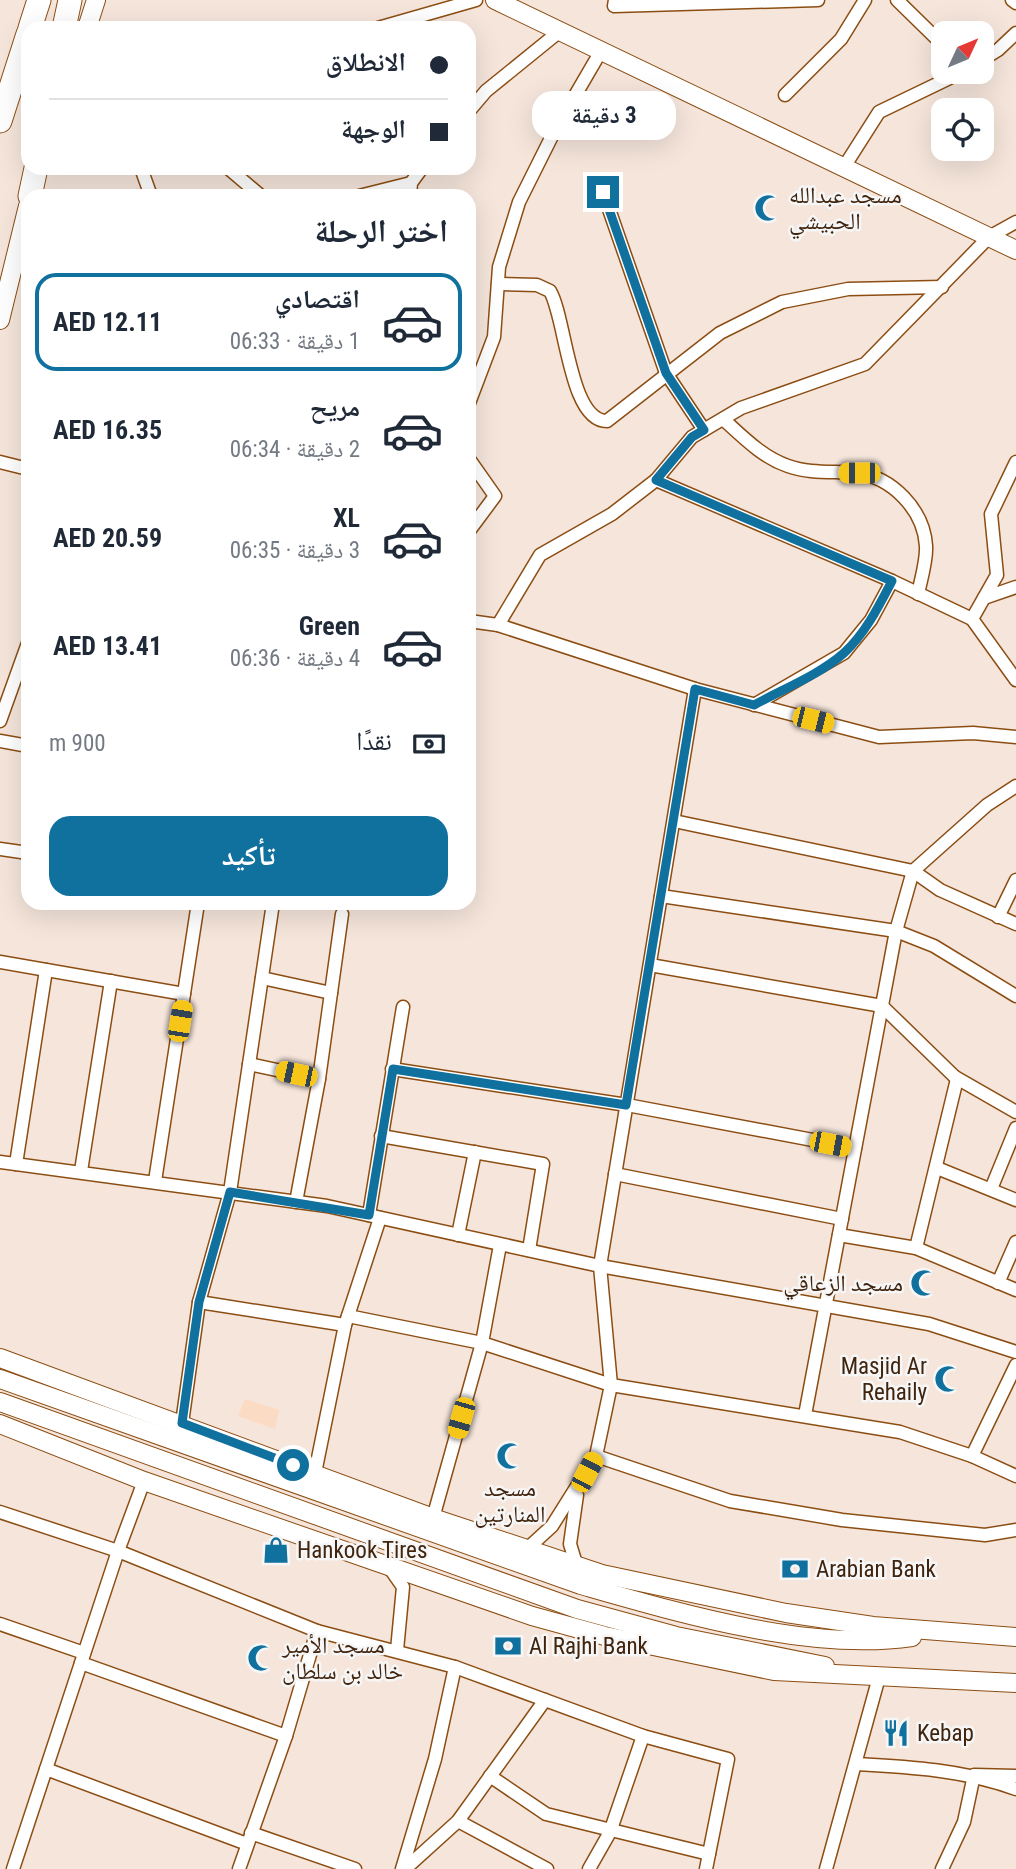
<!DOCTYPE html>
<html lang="ar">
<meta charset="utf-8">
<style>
:root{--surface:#fff;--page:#f6f6f7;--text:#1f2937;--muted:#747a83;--line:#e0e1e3;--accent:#10709e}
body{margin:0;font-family:"Roboto Condensed","Noto Naskh Arabic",sans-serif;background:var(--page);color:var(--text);direction:rtl;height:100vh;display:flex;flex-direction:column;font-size:26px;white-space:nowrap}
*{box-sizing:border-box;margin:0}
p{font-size:23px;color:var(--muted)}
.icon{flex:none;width:38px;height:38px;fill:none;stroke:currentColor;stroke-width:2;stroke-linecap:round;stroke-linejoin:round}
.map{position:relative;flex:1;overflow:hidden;direction:ltr}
.sheet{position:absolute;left:21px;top:189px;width:455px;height:721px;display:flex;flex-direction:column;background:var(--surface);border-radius:21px;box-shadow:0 7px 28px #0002;direction:rtl}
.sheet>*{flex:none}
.hud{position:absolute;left:21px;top:21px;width:455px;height:154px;border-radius:21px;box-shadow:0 7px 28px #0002;direction:rtl;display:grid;align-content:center;height:154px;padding:0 28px;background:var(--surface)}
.needle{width:46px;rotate:46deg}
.buttons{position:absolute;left:931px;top:21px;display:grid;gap:14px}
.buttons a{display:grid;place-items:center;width:63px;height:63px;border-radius:14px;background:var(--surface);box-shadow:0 7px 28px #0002;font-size:35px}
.end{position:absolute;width:32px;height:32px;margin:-16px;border:9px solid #10709e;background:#fff;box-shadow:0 0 0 4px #fff}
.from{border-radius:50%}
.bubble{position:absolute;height:49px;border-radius:21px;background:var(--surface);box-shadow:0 7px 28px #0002;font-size:23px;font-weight:700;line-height:49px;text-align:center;direction:rtl}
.car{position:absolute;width:21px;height:42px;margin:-21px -10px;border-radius:9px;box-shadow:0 0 5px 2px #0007;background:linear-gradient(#f5c518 24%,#345 0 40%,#f5c518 0 76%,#345 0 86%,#f5c518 0)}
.hud b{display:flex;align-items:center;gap:24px;height:66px;font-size:26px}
.hud b+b{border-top:2px solid var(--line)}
.hud i{width:18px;height:18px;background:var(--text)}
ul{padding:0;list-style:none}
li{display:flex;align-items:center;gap:21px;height:98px;margin:0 14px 10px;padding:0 14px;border:4px solid transparent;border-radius:21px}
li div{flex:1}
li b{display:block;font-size:26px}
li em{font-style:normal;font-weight:700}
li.on{border-color:var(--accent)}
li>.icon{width:63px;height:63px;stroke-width:1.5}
h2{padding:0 28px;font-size:32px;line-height:84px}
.pay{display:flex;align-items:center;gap:18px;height:77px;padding:0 28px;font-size:26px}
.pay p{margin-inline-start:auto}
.button{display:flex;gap:14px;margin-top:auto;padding:14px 28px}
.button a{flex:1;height:80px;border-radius:21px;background:var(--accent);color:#fff;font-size:28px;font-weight:700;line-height:80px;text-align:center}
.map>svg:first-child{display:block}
.built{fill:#fbdbc4}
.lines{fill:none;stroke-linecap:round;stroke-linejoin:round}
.street-casing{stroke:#8c4d12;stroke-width:15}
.secondary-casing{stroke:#8c4d12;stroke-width:20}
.highway-casing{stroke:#8c4d12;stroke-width:25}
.street{stroke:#fff;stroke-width:12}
.secondary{stroke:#fff;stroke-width:18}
.highway{stroke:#fff;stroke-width:23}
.route{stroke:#10709e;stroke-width:9}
.labels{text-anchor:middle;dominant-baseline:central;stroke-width:5;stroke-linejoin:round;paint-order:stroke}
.poi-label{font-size:23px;fill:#40240e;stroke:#f6f6f6;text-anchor:start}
</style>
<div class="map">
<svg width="1016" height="1869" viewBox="0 0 1016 1869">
<rect width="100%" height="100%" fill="#f5e5db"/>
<polygon class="built" points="245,1399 279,1410 275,1429 238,1416"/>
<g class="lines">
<defs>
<g id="street">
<polyline points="615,0 614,6 818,0"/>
<polyline points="897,0 943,45"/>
<polyline points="1012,0 1016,3"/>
<polyline points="378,28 476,0"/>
<polyline points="982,60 998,50 1016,33"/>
<polyline points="785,95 841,39 865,0"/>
<polyline points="469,111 486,91 560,31"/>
<polyline points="844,167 879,112 962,72"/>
<polyline points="141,168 151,196"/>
<polyline points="228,168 261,196"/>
<polyline points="603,192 666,373 704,430"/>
<polyline points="359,196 411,183"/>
<polyline points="410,196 411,183 422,168"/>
<path d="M498 284 537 285 550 291C566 318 569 421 607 421L720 333 782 302 848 289 942 287"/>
<polyline points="469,403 494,337 499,267 519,202 555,130 601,51"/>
<path d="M723 419C743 437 762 457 788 466 810 474 834 471 857 473 892 477 924 510 926 546 927 560 921 579 918 594"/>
<polyline points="469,459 495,496 469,531"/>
<polyline points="0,462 28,469"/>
<polyline points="656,480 892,581 972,619 1016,680"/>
<polyline points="984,598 1016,587"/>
<polyline points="972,619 997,575 991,514 1016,462"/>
<polyline points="469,621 498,625 695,689 879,737 973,733 1016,737"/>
<polyline points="498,625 540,555 612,514 656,480 692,437 741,408 865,364 989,237 1016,222"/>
<polyline points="754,705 844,653 871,620 892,581"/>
<polyline points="0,721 28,643"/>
<polyline points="0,741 28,746"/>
<polyline points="674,821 913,871 940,890 1016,924"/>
<polyline points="0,849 28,853"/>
<polyline points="661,896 896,931 934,946 1016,996"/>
<polyline points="998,917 1016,880"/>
<polyline points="0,962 184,994"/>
<polyline points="650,965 882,1006 957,1079 916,1248"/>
<polyline points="262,978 331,993"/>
<polyline points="249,1064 319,1079 296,1202"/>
<polyline points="392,1069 627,1105 855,1148"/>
<polyline points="955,1077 1016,1112"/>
<polyline points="319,1079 342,914"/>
<polyline points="381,1136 543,1164 529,1250"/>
<polyline points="0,1162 327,1206 600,1266 929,1324 1016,1352"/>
<polyline points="16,1164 46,970"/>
<polyline points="937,1168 1016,1200"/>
<polyline points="81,1171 111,981"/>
<polyline points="615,1174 842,1219"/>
<polyline points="155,1181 198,903"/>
<polyline points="991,1189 1016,1128"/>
<polyline points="369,1215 403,1007"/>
<polyline points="458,1235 475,1152"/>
<polyline points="839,1235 916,1248 1016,1290"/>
<polyline points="500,1245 482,1343 611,1385 900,1432 972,1456 1016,1476"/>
<polyline points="998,1283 1016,1242"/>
<polyline points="199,1302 345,1325"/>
<polyline points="348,1316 482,1343 433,1518"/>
<polyline points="805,1415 896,931 913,871 987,805 1016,786"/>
<polyline points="182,1423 199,1302 230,1192 273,903"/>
<polyline points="596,1456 730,1501 842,1520 985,1535 1016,1530"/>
<polyline points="972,1456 1016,1365"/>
<polyline points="315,1473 345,1325 380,1218"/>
<polyline points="577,1495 570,1544 577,1567"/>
<polyline points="0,1512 118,1551 317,1631 455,1667 643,1736 728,1759 706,1869"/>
<polyline points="527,1549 552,1526 596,1456 611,1385 600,1266 695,689"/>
<polyline points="389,1567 403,1587 397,1650"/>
<polyline points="0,1624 84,1653"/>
<polyline points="81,1663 286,1736"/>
<path d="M856 1764C911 1767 964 1770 1016 1789"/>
<polyline points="46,1769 247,1844"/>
<polyline points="490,1776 546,1814 709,1854"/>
<polyline points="458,1821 547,1869"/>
<polyline points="251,1833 355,1869"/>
<polyline points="13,1869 118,1551 144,1481"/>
<polyline points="239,1869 286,1736 317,1631"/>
<polyline points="402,1869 435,1759 455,1667"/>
<polyline points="405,1869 458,1821 545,1700"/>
<polyline points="589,1869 610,1832 643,1736"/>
<polyline points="826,1869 879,1677"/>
<polyline points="942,1869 964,1822 974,1775 1016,1776"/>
</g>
<g id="secondary">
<polyline points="495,0 1016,250"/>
<polyline points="87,28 96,0"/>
<polyline points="0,320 28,206"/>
<polyline points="0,1358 433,1518 602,1574 786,1613 873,1626 1016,1637"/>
<path d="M0 1379 581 1585C679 1613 810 1652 912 1637"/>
<polyline points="0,1402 577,1609 676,1636 825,1666"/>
<polyline points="0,1424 144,1481 532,1616 605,1636 774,1671 1016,1683"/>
</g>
<g id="highway">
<polyline points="30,28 39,0"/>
<polyline points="64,28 70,0"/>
<polyline points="0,121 28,34"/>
<polyline points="30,196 36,168"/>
</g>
</defs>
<use href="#street" class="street-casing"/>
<use href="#secondary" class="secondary-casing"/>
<use href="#highway" class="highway-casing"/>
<use href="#street" class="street"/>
<use href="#secondary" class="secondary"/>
<use href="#highway" class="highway"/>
</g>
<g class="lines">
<path class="route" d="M293 1465 182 1423 199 1302 230 1192 369 1215 393 1069 626 1105 695 689 754 705C783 689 819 675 844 653 865 634 879 606 892 581L656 480 692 437 704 430 666 373 603 192"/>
</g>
<defs>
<symbol id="mosque-bare" viewBox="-9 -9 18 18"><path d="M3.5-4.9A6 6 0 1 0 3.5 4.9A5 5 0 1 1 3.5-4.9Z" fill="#10709e" stroke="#f6f6f6" stroke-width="2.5" paint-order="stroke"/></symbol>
<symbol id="shop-bare" viewBox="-9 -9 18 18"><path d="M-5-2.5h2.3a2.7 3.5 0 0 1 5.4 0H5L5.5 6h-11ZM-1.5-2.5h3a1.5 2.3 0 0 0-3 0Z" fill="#10709e" stroke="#f6f6f6" stroke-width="2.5" paint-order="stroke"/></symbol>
<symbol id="bank-bare" viewBox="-9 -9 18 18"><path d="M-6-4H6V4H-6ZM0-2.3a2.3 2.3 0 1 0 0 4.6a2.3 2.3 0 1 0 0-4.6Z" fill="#10709e" stroke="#f6f6f6" stroke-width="2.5" paint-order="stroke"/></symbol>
<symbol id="restaurant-bare" viewBox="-9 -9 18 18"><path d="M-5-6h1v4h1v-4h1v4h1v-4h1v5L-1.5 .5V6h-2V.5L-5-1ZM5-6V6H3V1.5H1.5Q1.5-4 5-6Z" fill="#10709e" stroke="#f6f6f6" stroke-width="2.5" paint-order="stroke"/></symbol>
</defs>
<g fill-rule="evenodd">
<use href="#mosque-bare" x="749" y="189" width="38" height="38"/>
<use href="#mosque-bare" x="905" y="1264" width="38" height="38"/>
<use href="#mosque-bare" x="929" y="1360" width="38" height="38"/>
<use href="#mosque-bare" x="491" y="1437" width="38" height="38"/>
<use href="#shop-bare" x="257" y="1531" width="38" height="38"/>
<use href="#bank-bare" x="776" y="1550" width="38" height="38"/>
<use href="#bank-bare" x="489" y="1627" width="38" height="38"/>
<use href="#mosque-bare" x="242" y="1639" width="38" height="38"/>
<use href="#restaurant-bare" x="877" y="1714" width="38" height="38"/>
</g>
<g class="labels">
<g class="poi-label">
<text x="789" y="195">مسجد عبدالله<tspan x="789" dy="26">الحبيشي</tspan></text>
<text x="903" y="1283" text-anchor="end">مسجد الزعاقي</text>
<text x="927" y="1366" text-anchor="end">Masjid Ar<tspan x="927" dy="26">Rehaily</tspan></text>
<text x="510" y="1488" text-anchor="middle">مسجد<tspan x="510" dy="26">المنارتين</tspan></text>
<text x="297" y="1550">Hankook Tires</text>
<text x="816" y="1569">Arabian Bank</text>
<text x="282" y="1645">مسجد الأمير<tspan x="282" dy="26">خالد بن سلطان</tspan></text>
<text x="529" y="1646">Al Rajhi Bank</text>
<text x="917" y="1733">Kebap</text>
</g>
</g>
</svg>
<div class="buttons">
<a><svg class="needle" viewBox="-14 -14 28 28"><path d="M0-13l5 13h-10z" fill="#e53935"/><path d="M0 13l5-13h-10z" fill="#747a83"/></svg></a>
<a><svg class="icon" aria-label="locate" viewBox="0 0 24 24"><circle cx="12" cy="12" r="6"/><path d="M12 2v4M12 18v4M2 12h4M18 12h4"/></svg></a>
</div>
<i class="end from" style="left:293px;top:1465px"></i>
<i class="end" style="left:603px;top:192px"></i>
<div class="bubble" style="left:532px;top:91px;width:144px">3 دقيقة</div>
<i class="car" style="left:859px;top:473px;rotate:270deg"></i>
<i class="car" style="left:813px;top:720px;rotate:104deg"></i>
<i class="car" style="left:180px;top:1021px;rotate:9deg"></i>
<i class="car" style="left:296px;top:1074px;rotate:282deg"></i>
<i class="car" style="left:830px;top:1144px;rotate:101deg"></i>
<i class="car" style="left:461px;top:1418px;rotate:196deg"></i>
<i class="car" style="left:587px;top:1472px;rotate:28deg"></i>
<div class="hud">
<b><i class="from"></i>الانطلاق</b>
<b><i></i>الوجهة</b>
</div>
<section class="sheet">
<h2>اختر الرحلة</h2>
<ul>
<li class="on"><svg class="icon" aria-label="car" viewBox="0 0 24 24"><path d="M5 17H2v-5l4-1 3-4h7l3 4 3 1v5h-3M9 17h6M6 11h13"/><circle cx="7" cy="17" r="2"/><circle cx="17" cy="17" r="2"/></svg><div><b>اقتصادي</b><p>1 دقيقة · 06:33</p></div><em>AED 12.11</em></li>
<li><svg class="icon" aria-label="car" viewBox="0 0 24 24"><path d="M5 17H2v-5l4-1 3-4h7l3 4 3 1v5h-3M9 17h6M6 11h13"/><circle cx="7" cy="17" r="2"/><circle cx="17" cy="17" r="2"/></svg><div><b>مريح</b><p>2 دقيقة · 06:34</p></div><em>AED 16.35</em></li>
<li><svg class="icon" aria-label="car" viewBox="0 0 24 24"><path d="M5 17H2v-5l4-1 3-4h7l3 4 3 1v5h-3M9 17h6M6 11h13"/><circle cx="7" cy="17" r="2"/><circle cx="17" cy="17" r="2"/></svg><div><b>XL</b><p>3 دقيقة · 06:35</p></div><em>AED 20.59</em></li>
<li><svg class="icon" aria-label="car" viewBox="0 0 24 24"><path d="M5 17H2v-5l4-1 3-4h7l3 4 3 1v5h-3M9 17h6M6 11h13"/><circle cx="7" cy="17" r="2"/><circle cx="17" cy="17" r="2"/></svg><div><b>Green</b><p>4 دقيقة · 06:36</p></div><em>AED 13.41</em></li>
</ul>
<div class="pay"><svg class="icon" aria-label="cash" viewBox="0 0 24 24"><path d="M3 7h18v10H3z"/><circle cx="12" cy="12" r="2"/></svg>نقدًا<p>900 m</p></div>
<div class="button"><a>تأكيد</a></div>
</section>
</div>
